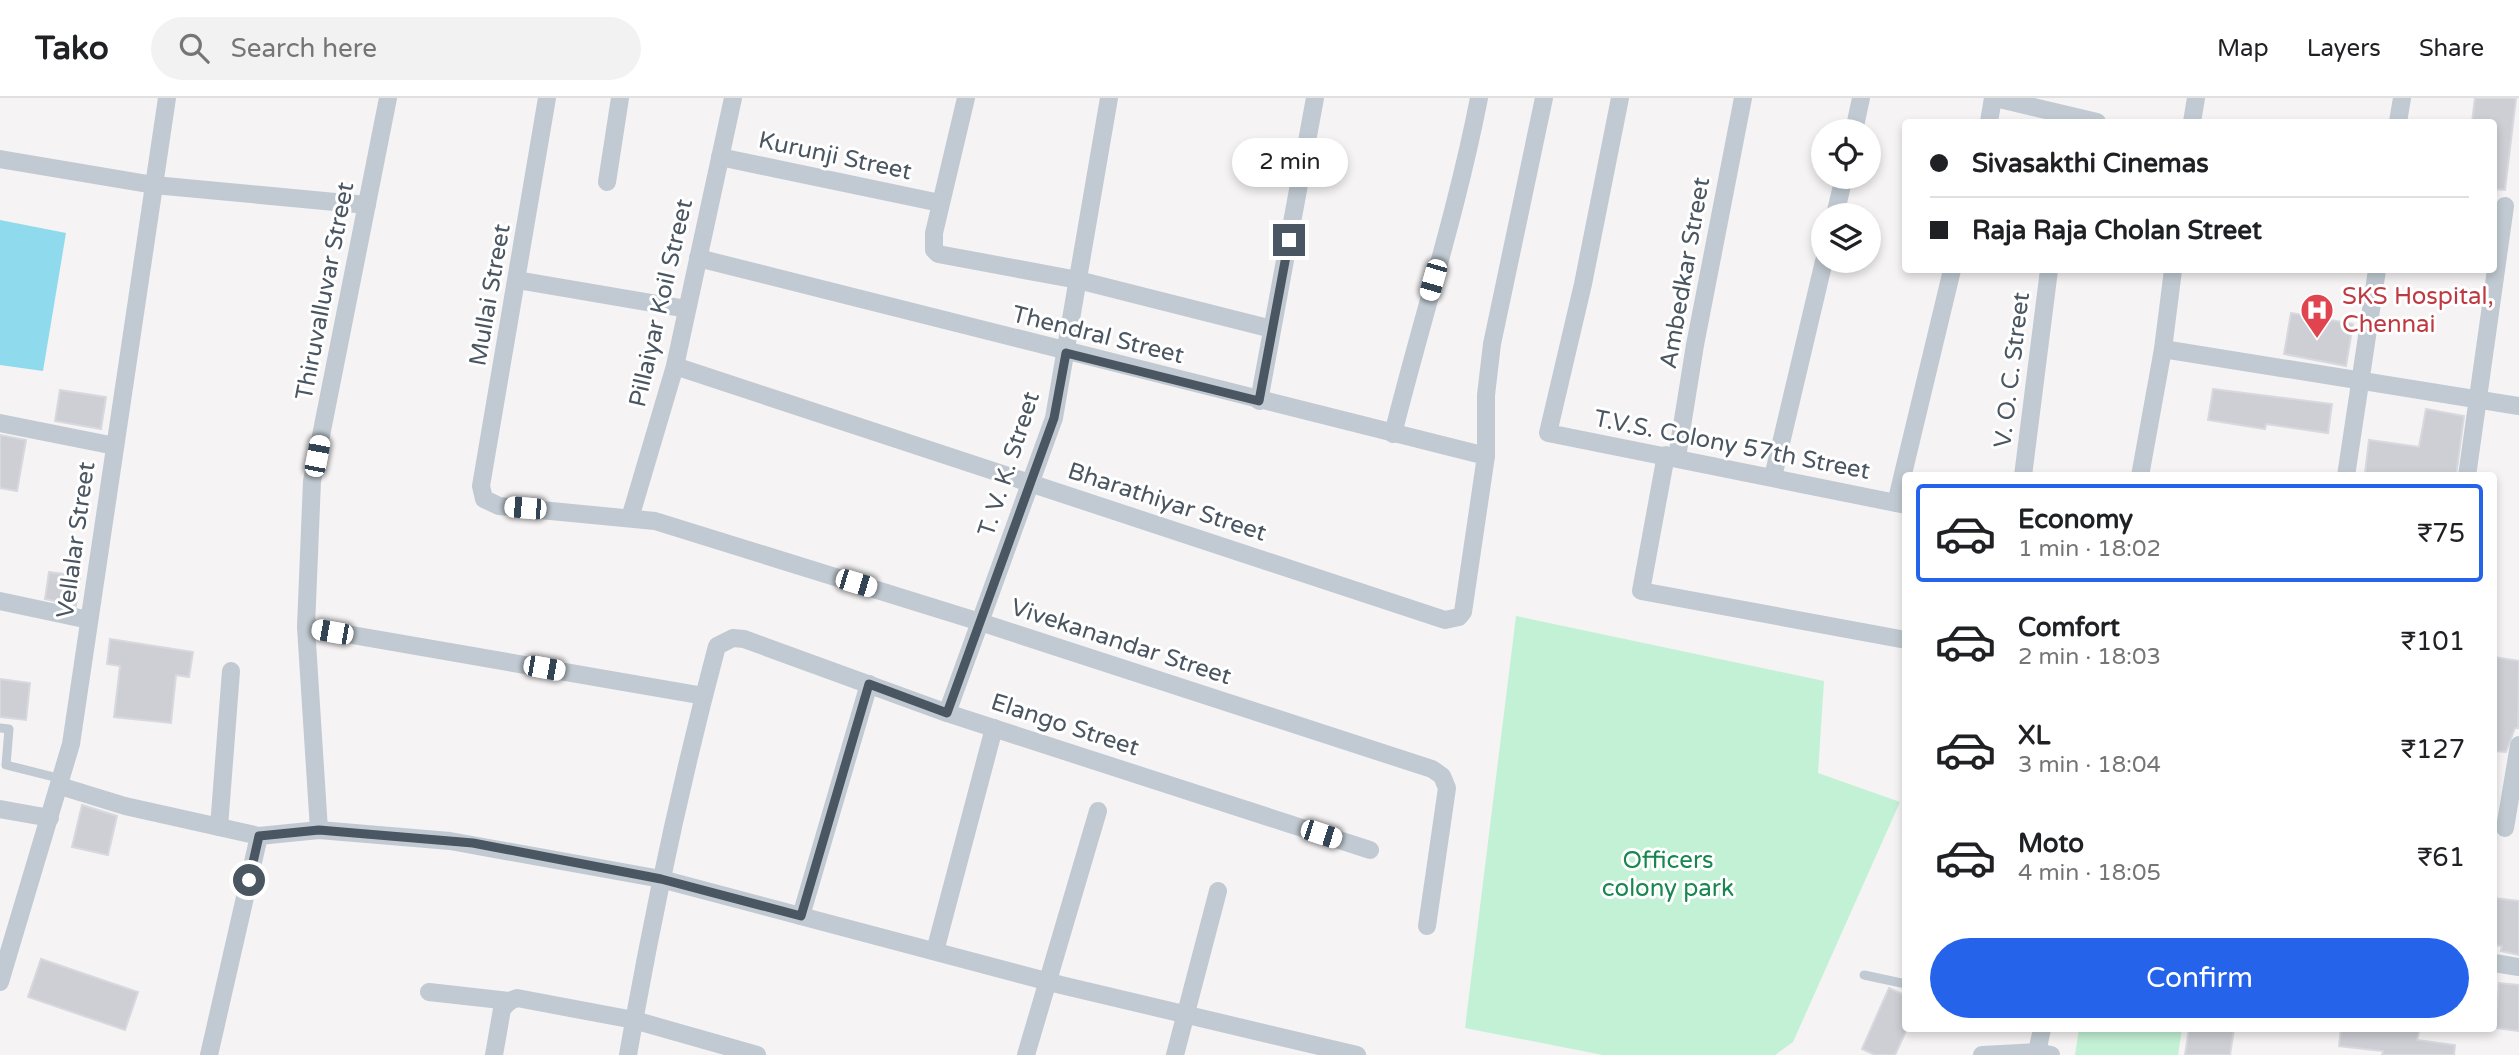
<!DOCTYPE html>
<meta charset="utf-8">
<style>
:root{--surface:#fff;--page:#f2f2f2;--text:#202124;--muted:#757577;--line:#e0e0e0;--accent:#2563eb}
body{margin:0;font-family:"Varela Round",sans-serif;background:var(--page);color:var(--text);height:100vh;display:flex;flex-direction:column;font-size:26px;white-space:nowrap}
*{box-sizing:border-box;margin:0}
p{font-size:23px;color:var(--muted)}
.icon{flex:none;width:38px;height:38px;fill:none;stroke:currentColor;stroke-width:2;stroke-linecap:round;stroke-linejoin:round}
.map{position:relative;flex:1;overflow:hidden}
.sheet{position:absolute;left:1902px;top:374px;width:595px;height:560px;display:flex;flex-direction:column;background:var(--surface);border-radius:7px;box-shadow:0 4px 10px #0003}
.sheet>*{flex:none}
.hud{position:absolute;left:1902px;top:21px;width:595px;height:154px;border-radius:7px;box-shadow:0 4px 10px #0003;display:grid;align-content:center;height:154px;padding:0 28px;background:var(--surface)}
.fabs{position:absolute;left:1811px;top:21px;display:grid;gap:14px}
.fabs a{display:grid;place-items:center;width:70px;height:70px;border-radius:50%;background:var(--surface);box-shadow:0 4px 10px #0003;font-size:35px}
.end{position:absolute;width:32px;height:32px;margin:-16px;border:9px solid #4a5661;background:#fff;box-shadow:0 0 0 4px #fff}
.from{border-radius:50%}
.bubble{position:absolute;height:49px;border-radius:24px;background:var(--surface);box-shadow:0 4px 10px #0003;font-size:23px;font-weight:600;line-height:49px;text-align:center}
.car{position:absolute;width:21px;height:42px;margin:-21px -10px;border-radius:9px;box-shadow:0 0 5px 2px #0007;background:linear-gradient(#fff 24%,#345 0 40%,#fff 0 76%,#345 0 86%,#fff 0)}
.hud b{display:flex;align-items:center;gap:24px;height:66px;font-size:26px}
.hud b+b{border-top:2px solid var(--line)}
.hud i{width:18px;height:18px;background:var(--text)}
ul{padding:12px 0 0;list-style:none}
li{display:flex;align-items:center;gap:21px;height:98px;margin:0 14px 10px;padding:0 14px;border:4px solid transparent;border-radius:7px}
li div{flex:1}
li b{display:block;font-size:26px}
li em{font-style:normal;font-weight:600}
li.on{border-color:var(--accent)}
li>.icon{width:63px;height:63px;stroke-width:1.5}
.button{display:flex;gap:14px;margin-top:auto;padding:14px 28px}
.button a{flex:1;height:80px;border-radius:42px;background:var(--accent);color:#fff;font-size:28px;font-weight:600;line-height:80px;text-align:center}
header{display:flex;align-items:center;gap:42px;box-sizing:border-box;height:98px;padding:0 35px;background:var(--surface);border-bottom:2px solid var(--line)}
header strong{font-size:33px}
nav{display:flex;gap:38px;margin-inline-start:auto;font-size:24px}
.search{width:490px;height:63px;background:var(--page);display:flex;align-items:center;gap:18px;box-sizing:border-box;padding:0 24px;border-radius:38px;color:var(--muted);font-size:26px}
.map>svg:first-child{display:block}
.green{fill:#c3f1d5}
.water{fill:#90daee}
.building{fill:#cdcfd5;stroke:#d7d9de;stroke-width:2}
.lines{fill:none;stroke-linecap:round;stroke-linejoin:round}
.lane{stroke:#c1cad2;stroke-width:9}
.street{stroke:#c1cad2;stroke-width:18}
.route{stroke:#4a5661;stroke-width:9}
.labels{text-anchor:middle;dominant-baseline:central;stroke-width:6;stroke-linejoin:round;paint-order:stroke}
.street-label{font-size:24px;fill:#4a5661;stroke:#fff}
.health-label{font-size:24px;fill:#be3a42;stroke:#fff;text-anchor:start}
.park-label{font-size:24px;fill:#17864f;stroke:#fff}
</style>
<header>
<strong>Tako</strong>
<div class="search"><svg class="icon" aria-label="search" viewBox="0 0 24 24"><circle cx="10" cy="10" r="6"/><path d="M15 15l6 6"/></svg>Search here</div>
<nav><a>Map</a><a>Layers</a><a>Share</a></nav>
</header>
<div class="map">
<svg width="2519" height="957" viewBox="0 0 2519 957">
<rect width="100%" height="100%" fill="#f5f3f3"/>
<g class="green">
<polygon points="1516,518 1824,583 1818,675 1900,704 1793,944 1775,957 1603,957 1465,930"/>
<polygon points="2079,931 2182,931 2178,957 2075,957"/>
</g>
<polygon class="water" points="0,122 66,135 43,273 0,267"/>
<g class="building">
<polygon points="2475,0 2516,0 2505,92 2494,91 2494,24 2472,24"/>
<polygon points="2291,215 2353,226 2346,268 2284,256"/>
<polygon points="2213,291 2332,306 2328,335 2266,326 2265,331 2208,322"/>
<polygon points="60,292 106,299 101,331 55,323"/>
<polygon points="2426,311 2464,318 2456,378 2365,375 2369,342 2419,349"/>
<polygon points="0,337 26,342 17,393 0,390"/>
<polygon points="49,474 80,478 76,508 45,501"/>
<polygon points="110,541 193,554 189,579 176,577 171,625 114,619 120,568 107,566"/>
<polygon points="2494,559 2519,563 2518,630 2515,630 2506,654 2494,653"/>
<polygon points="0,581 30,585 26,622 0,619"/>
<polygon points="82,707 117,718 108,757 72,749"/>
<polygon points="2494,800 2519,803 2519,857 2501,853 2502,848 2494,847"/>
<polygon points="41,861 138,894 125,932 28,899"/>
<polygon points="2499,885 2519,887 2519,933 2495,930"/>
<polygon points="1889,890 1906,898 1906,933 1895,957 1875,957 1862,951"/>
<polygon points="2189,931 2234,931 2230,957 2185,957"/>
<polygon points="2341,931 2419,933 2417,942 2455,947 2454,957 2382,957 2383,953 2339,948"/>
</g>
<g class="lines">
<g class="lane">
<polyline points="0,630 9,631 6,667 62,681"/>
<polyline points="1864,877 1906,886"/>
</g>
<g class="street">
<polyline points="547,0 481,388 484,401 499,408 655,423 980,524 1432,671 1442,678 1447,690 1427,828"/>
<polyline points="966,0 934,135 934,152 938,156 1078,182 1272,231"/>
<polyline points="1620,0 1583,186 1548,335 1906,407"/>
<polyline points="1995,0 2097,24"/>
<polyline points="1989,24 1993,0"/>
<polyline points="2192,24 2196,0"/>
<polyline points="2398,24 2402,0"/>
<polyline points="1854,33 1861,0"/>
<polyline points="720,59 940,105"/>
<polyline points="0,61 154,87 367,107"/>
<polyline points="607,84 620,0"/>
<polyline points="1835,117 1844,79"/>
<polyline points="698,160 1486,358"/>
<polyline points="517,182 687,211"/>
<polyline points="2163,251 2519,308"/>
<polyline points="675,268 1445,522 1459,519 1463,514 1486,358 1486,297 1492,246 1544,0"/>
<polyline points="1259,303 1315,0"/>
<polyline points="0,325 115,348"/>
<path d="M1393 336C1421 224 1457 113 1479 0"/>
<polyline points="1666,357 1641,493 1906,542"/>
<polyline points="1677,359 1695,247 1743,0"/>
<polyline points="2023,378 2049,172"/>
<polyline points="2140,378 2163,251 2173,172"/>
<polyline points="2346,378 2377,172"/>
<polyline points="2467,378 2505,108"/>
<polyline points="1773,379 1824,163"/>
<polyline points="1896,405 1952,172"/>
<polyline points="630,420 675,268 733,0"/>
<polyline points="0,503 89,522"/>
<polyline points="306,529 704,598"/>
<polyline points="947,615 1054,320 1109,0"/>
<polyline points="60,688 125,708 259,738 319,732 450,743 661,781 1061,887 1357,957"/>
<polyline points="0,711 50,720"/>
<polyline points="219,729 231,573"/>
<polyline points="2505,730 2519,647"/>
<polyline points="319,732 306,529 312,383 388,0"/>
<polyline points="801,818 869,586"/>
<polyline points="935,853 994,630"/>
<polyline points="2494,865 2519,869"/>
<polyline points="0,884 71,646 167,0"/>
<polyline points="429,894 510,903 517,900 634,922 757,957"/>
<polyline points="2037,954 2042,931"/>
<polyline points="209,957 259,738"/>
<polyline points="494,957 502,911 510,903"/>
<path d="M628 957C652 820 681 683 717 548L733 540 744 541 947 615 1370 752"/>
<polyline points="1026,957 1098,713"/>
<polyline points="1175,957 1218,793"/>
<polyline points="1982,957 2037,954 2051,957"/>
</g>
</g>
<g class="lines">
<polyline class="route" points="249,782 259,738 319,732 473,745 661,781 801,818 869,586 947,615 1054,320 1066,255 1259,303 1289,142"/>
</g>
<defs>
<symbol id="hospital-pin" viewBox="-11 -11 22 30"><path d="M0 17L-7.5 6A9.5 9.5 0 1 1 7.5 6Z" fill="#e0444e" stroke="#fff"/><path d="M-5-5h3v3.5h4V-5h3V5h-3V1.5h-4V5h-3Z" fill="#fff"/></symbol>
</defs>
<g fill-rule="evenodd">
<use href="#hospital-pin" x="2298" y="193" width="38" height="52"/>
</g>
<g class="labels">
<g class="street-label">
<text transform="translate(835 58) rotate(12)">Kurunji Street</text>
<text transform="translate(1685 175) rotate(-80)">Ambedkar Street</text>
<text transform="translate(325 193) rotate(-79)">Thiruvalluvar Street</text>
<text transform="translate(490 197) rotate(-80)">Mullai Street</text>
<text transform="translate(661 205) rotate(-77)">Pillaiyar Koil Street</text>
<text transform="translate(1098 237) rotate(14)">Thendral Street</text>
<text transform="translate(2012 272) rotate(-83)">V. O. C. Street</text>
<text transform="translate(1732 347) rotate(11)">T.V.S. Colony 57th Street</text>
<text transform="translate(1009 366) rotate(-72)">T. V. K. Street</text>
<text transform="translate(1167 404) rotate(18)">Bharathiyar Street</text>
<text transform="translate(76 442) rotate(-82)">Vellalar Street</text>
<text transform="translate(1121 544) rotate(18)">Vivekanandar Street</text>
<text transform="translate(1065 627) rotate(18)">Elango Street</text>
</g>
<g class="health-label">
<text x="2342" y="198">SKS Hospital,<tspan x="2342" dy="28">Chennai</tspan></text>
</g>
<g class="park-label">
<text x="1668" y="762">Officers<tspan x="1668" dy="28">colony park</tspan></text>
</g>
</g>
</svg>
<div class="fabs">
<a><svg class="icon" aria-label="locate" viewBox="0 0 24 24"><circle cx="12" cy="12" r="6"/><path d="M12 2v4M12 18v4M2 12h4M18 12h4"/></svg></a>
<a><svg class="icon" aria-label="layers" viewBox="0 0 24 24"><path d="M12 4l9 5-9 5-9-5zM3 14l9 5 9-5"/></svg></a>
</div>
<i class="end from" style="left:249px;top:782px"></i>
<i class="end" style="left:1289px;top:142px"></i>
<div class="bubble" style="left:1232px;top:40px;width:116px">2 min</div>
<i class="car" style="left:1433px;top:182px;rotate:196deg"></i>
<i class="car" style="left:317px;top:358px;rotate:11deg"></i>
<i class="car" style="left:525px;top:410px;rotate:275deg"></i>
<i class="car" style="left:856px;top:485px;rotate:107deg"></i>
<i class="car" style="left:332px;top:534px;rotate:280deg"></i>
<i class="car" style="left:544px;top:570px;rotate:100deg"></i>
<i class="car" style="left:1321px;top:736px;rotate:108deg"></i>
<div class="hud">
<b><i class="from"></i>Sivasakthi Cinemas</b>
<b><i></i>Raja Raja Cholan Street</b>
</div>
<section class="sheet">
<ul>
<li class="on"><svg class="icon" aria-label="car" viewBox="0 0 24 24"><path d="M5 17H2v-5l4-1 3-4h7l3 4 3 1v5h-3M9 17h6M6 11h13"/><circle cx="7" cy="17" r="2"/><circle cx="17" cy="17" r="2"/></svg><div><b>Economy</b><p>1 min · 18:02</p></div><em>₹75</em></li>
<li><svg class="icon" aria-label="car" viewBox="0 0 24 24"><path d="M5 17H2v-5l4-1 3-4h7l3 4 3 1v5h-3M9 17h6M6 11h13"/><circle cx="7" cy="17" r="2"/><circle cx="17" cy="17" r="2"/></svg><div><b>Comfort</b><p>2 min · 18:03</p></div><em>₹101</em></li>
<li><svg class="icon" aria-label="car" viewBox="0 0 24 24"><path d="M5 17H2v-5l4-1 3-4h7l3 4 3 1v5h-3M9 17h6M6 11h13"/><circle cx="7" cy="17" r="2"/><circle cx="17" cy="17" r="2"/></svg><div><b>XL</b><p>3 min · 18:04</p></div><em>₹127</em></li>
<li><svg class="icon" aria-label="car" viewBox="0 0 24 24"><path d="M5 17H2v-5l4-1 3-4h7l3 4 3 1v5h-3M9 17h6M6 11h13"/><circle cx="7" cy="17" r="2"/><circle cx="17" cy="17" r="2"/></svg><div><b>Moto</b><p>4 min · 18:05</p></div><em>₹61</em></li>
</ul>
<div class="button"><a>Confirm</a></div>
</section>
</div>
